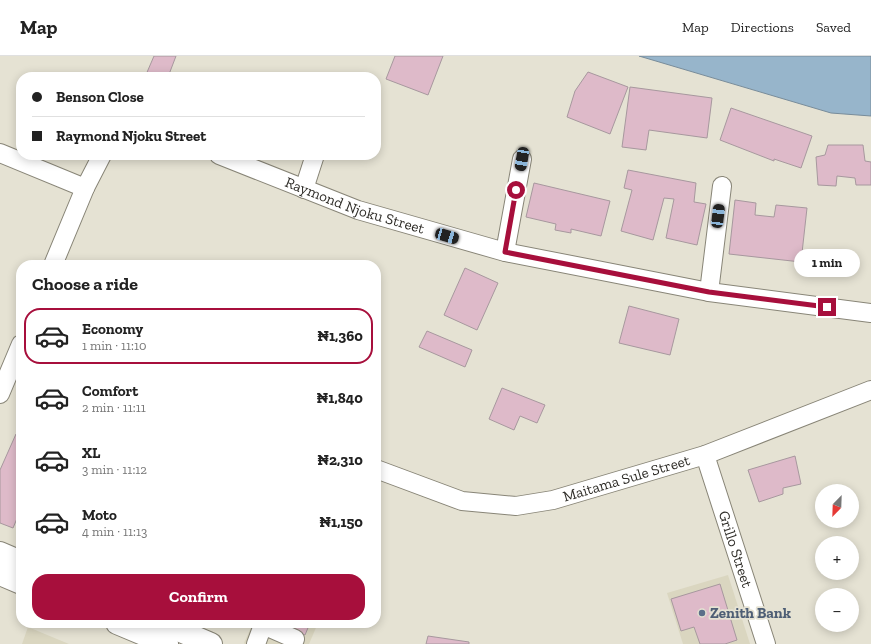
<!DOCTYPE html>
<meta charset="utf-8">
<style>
:root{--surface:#fff;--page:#f6f6f6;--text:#222;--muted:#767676;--line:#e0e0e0;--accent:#a70f3c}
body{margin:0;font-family:"Zilla Slab",serif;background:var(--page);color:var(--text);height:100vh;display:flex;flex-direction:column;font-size:15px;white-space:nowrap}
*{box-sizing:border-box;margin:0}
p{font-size:13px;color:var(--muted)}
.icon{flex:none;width:22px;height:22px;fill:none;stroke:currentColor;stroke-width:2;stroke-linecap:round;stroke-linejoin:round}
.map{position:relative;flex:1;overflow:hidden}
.drawer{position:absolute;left:16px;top:204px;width:365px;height:368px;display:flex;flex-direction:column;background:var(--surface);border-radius:16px;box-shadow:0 2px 10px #0003}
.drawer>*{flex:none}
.guide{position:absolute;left:16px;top:16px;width:365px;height:88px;border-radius:16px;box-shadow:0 2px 10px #0003;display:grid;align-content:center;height:88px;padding:0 16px;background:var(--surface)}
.needle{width:26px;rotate:203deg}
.tools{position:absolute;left:815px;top:428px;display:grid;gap:8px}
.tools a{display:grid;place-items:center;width:44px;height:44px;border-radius:50%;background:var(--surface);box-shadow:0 2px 10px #0003;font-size:20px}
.end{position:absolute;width:18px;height:18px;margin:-9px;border:5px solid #a70f3c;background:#fff;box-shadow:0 0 0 2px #fff}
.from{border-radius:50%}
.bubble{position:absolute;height:28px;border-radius:14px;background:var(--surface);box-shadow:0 2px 10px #0003;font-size:13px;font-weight:700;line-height:28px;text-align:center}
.car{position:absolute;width:12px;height:24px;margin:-12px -6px;border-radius:5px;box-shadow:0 0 3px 1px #0007;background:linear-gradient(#222 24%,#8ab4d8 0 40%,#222 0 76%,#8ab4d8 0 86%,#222 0)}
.guide b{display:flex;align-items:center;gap:14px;height:38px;font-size:15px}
.guide b+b{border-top:1px solid var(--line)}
.guide i{width:10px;height:10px;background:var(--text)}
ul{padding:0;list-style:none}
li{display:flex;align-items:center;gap:12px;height:56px;margin:0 8px 6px;padding:0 8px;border:2px solid transparent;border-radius:16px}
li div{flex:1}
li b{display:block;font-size:15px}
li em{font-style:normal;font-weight:700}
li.current{border-color:var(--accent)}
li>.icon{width:36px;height:36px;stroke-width:1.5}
h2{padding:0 16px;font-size:18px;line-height:48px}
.action{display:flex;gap:8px;margin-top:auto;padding:8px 16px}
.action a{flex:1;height:46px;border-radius:16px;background:var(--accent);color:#fff;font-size:16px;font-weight:700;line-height:46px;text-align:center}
header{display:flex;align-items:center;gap:24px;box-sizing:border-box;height:56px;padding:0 20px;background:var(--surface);border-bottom:1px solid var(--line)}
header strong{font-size:19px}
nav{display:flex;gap:22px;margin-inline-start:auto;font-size:14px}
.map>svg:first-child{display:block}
.built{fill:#dad6c0}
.water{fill:#97b5cb;stroke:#788c9a}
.building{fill:#debac9;stroke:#a7989e}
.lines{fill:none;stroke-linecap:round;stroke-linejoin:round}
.minor-casing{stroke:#888577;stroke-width:20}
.major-casing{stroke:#888577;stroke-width:24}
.minor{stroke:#fff;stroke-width:18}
.major{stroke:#fff;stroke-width:22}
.route{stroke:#a70f3c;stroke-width:5}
.service-dot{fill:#5c6f8a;stroke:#e5e2d3;stroke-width:1.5}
.labels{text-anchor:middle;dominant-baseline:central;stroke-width:3.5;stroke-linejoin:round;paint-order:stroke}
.street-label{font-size:15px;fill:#2f2d28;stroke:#e5e2d3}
.service-label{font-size:15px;font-weight:bold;fill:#4e5e75;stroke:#e5e2d3;text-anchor:start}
</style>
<header>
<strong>Map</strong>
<nav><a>Map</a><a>Directions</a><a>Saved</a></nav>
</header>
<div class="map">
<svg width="871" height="588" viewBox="0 0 871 588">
<rect width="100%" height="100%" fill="#e5e2d3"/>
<g class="built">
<polygon points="728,519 750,588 683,588 667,537"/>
<polygon points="253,567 318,567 309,588 245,588 244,587"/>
<polygon points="28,571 69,588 22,588"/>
</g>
<polygon class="water" points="639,0 871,0 871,60 831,57"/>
<g class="building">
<polygon points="154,0 176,0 168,21 145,21"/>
<polygon points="395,0 443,0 428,39 386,23"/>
<polygon points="588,16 628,31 610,78 567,61 575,35"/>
<polygon points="630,31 712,42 707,82 649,74 646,94 622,91"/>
<polygon points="731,52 812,80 801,112 774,103 774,105 720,84"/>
<polygon points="828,89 863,89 865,105 871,106 871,129 856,129 855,122 837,120 836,130 818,129 816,101 825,99"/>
<polygon points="628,114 696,127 694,146 706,148 697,189 666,182 674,143 664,142 653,184 621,175 632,134 624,132"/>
<polygon points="534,127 610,145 601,180 571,173 571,177 555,174 556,168 526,161"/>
<polygon points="735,144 756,147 755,159 774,161 776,149 807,152 801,206 729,198"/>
<polygon points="465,212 498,227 477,274 444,259"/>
<polygon points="629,250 679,263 670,299 619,287"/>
<polygon points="427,275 472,294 465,311 419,291"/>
<polygon points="502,332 545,349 537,367 520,360 514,374 489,363"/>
<polygon points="16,378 21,381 21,453 13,472 0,467 0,414"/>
<polygon points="795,400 801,428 783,432 783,438 759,446 748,414"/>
<polygon points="720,528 737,584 725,588 700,588 694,571 681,575 671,543"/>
<polygon points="278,567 310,567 305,579"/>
<polygon points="428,580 469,586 469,588 426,588"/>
</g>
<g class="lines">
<defs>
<g id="minor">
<polyline points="0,97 85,132"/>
<path id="s1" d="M219 99 358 154 505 196 709 236 871 257"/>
<polyline points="304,133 315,99"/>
<polyline points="505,196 522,103"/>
<polyline points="53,209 85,132 102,99"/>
<polyline points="709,236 722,130"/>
<polyline points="0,338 21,288"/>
<path id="s2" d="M705 399 766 588"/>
<path id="s3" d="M376 413 462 445 516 450 553 444 705 399 871 334"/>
<polyline points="256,588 263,569 295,583 293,588"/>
</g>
<g id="major">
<polyline points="0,497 21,506"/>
<polyline points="0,518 21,527"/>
<polyline points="117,567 167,588"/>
<polyline points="162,567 211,588"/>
</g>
</defs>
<use href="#minor" class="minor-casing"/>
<use href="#major" class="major-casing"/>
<use href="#minor" class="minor"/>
<use href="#major" class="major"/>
</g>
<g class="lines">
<polyline class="route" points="516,134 505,196 709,236 827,251"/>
</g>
<circle class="service-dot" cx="702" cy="557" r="4"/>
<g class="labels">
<g class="street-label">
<text stroke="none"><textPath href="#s1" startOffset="145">Raymond Njoku Street</textPath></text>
<text stroke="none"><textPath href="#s3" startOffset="260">Maitama Sule Street</textPath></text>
<text stroke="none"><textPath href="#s2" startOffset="99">Grillo Street</textPath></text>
</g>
<g class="service-label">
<text x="710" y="557">Zenith Bank</text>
</g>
</g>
</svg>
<div class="tools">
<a><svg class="needle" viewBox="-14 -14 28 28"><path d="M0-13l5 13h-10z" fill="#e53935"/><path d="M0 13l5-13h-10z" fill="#767676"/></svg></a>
<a>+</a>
<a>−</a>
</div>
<i class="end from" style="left:516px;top:134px"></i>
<i class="end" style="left:827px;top:251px"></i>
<div class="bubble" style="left:794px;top:193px;width:66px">1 min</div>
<i class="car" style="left:522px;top:103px;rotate:190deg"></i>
<i class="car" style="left:718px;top:160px;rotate:7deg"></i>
<i class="car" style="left:447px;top:180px;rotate:106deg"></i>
<div class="guide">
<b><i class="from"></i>Benson Close</b>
<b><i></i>Raymond Njoku Street</b>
</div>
<section class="drawer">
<h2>Choose a ride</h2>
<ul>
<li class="current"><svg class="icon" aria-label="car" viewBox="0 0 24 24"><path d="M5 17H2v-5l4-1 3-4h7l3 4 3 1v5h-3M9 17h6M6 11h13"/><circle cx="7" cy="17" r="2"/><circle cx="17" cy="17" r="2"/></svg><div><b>Economy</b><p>1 min · 11:10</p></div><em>₦1,360</em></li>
<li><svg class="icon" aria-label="car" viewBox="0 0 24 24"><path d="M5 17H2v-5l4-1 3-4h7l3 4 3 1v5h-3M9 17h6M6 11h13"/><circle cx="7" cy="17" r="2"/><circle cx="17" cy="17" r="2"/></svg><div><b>Comfort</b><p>2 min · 11:11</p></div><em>₦1,840</em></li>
<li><svg class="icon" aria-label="car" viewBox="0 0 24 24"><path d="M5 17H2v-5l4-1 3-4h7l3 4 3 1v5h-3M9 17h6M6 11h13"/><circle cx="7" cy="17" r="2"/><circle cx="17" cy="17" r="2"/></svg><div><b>XL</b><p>3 min · 11:12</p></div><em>₦2,310</em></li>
<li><svg class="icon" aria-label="car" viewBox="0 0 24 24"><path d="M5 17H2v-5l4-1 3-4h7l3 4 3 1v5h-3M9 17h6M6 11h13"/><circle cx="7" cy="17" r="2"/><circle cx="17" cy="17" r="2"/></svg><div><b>Moto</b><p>4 min · 11:13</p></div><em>₦1,150</em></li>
</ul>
<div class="action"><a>Confirm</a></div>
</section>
</div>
